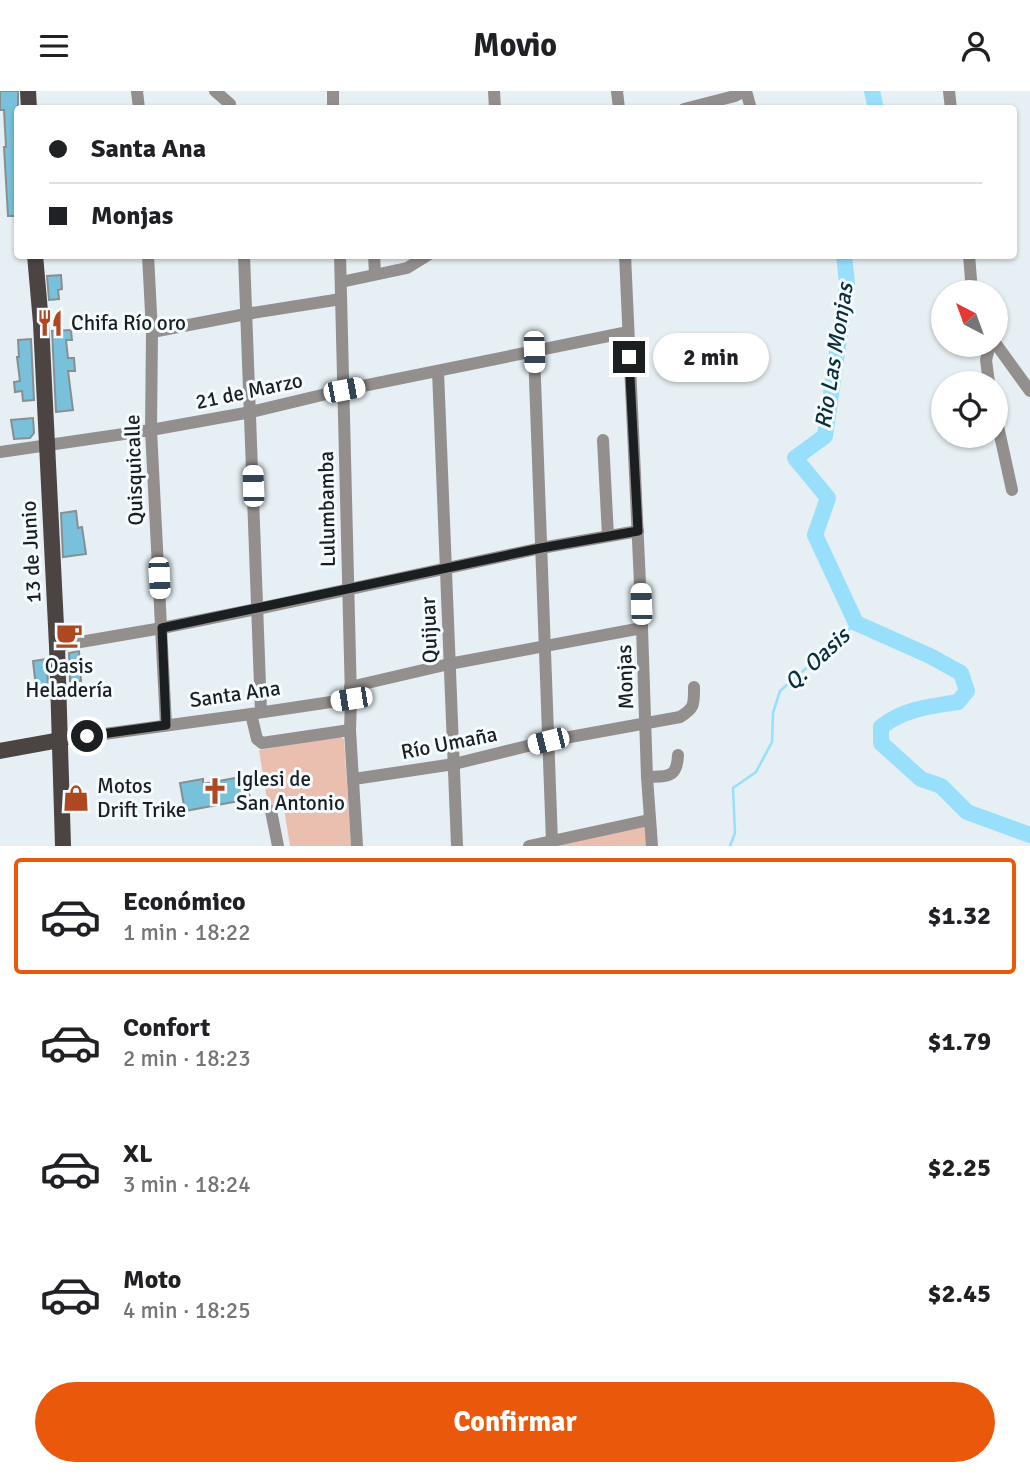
<!DOCTYPE html>
<html lang="es">
<meta charset="utf-8">
<style>
:root{--surface:#fff;--page:#f6f6f6;--text:#202124;--muted:#757577;--line:#e0e0e0;--accent:#ea580c}
body{margin:0;font-family:Signika,sans-serif;background:var(--page);color:var(--text);height:100vh;display:flex;flex-direction:column;font-size:26px;white-space:nowrap}
*{box-sizing:border-box;margin:0}
p{font-size:23px;color:var(--muted)}
.icon{flex:none;width:38px;height:38px;fill:none;stroke:currentColor;stroke-width:2;stroke-linecap:round;stroke-linejoin:round}
.map{position:relative;height:755px;overflow:hidden}
.panel{display:flex;flex-direction:column;background:var(--surface);flex:1}
.panel>*{flex:none}
.banner{position:absolute;left:14px;top:14px;width:1003px;height:154px;border-radius:7px;box-shadow:0 2px 5px #0004;display:grid;align-content:center;height:154px;padding:0 35px;background:var(--surface)}
.needle{width:46px;rotate:319deg}
.buttons{position:absolute;left:931px;top:189px;display:grid;gap:14px}
.buttons a{display:grid;place-items:center;width:77px;height:77px;border-radius:50%;background:var(--surface);box-shadow:0 2px 5px #0004;font-size:35px}
.end{position:absolute;width:32px;height:32px;margin:-16px;border:9px solid #1c1f21;background:#fff;box-shadow:0 0 0 4px #fff}
.from{border-radius:50%}
.bubble{position:absolute;height:49px;border-radius:24px;background:var(--surface);box-shadow:0 2px 5px #0004;font-size:23px;font-weight:800;line-height:49px;text-align:center}
.car{position:absolute;width:21px;height:42px;margin:-21px -10px;border-radius:9px;box-shadow:0 0 5px 2px #0007;background:linear-gradient(#fff 24%,#345 0 40%,#fff 0 76%,#345 0 86%,#fff 0)}
.banner b{display:flex;align-items:center;gap:24px;height:66px;font-size:26px}
.banner b+b{border-top:2px solid var(--line)}
.banner i{width:18px;height:18px;background:var(--text)}
ul{padding:12px 0 0;list-style:none}
li{display:flex;align-items:center;gap:21px;height:116px;margin:0 14px 10px;padding:0 21px;border:4px solid transparent;border-radius:7px}
li div{flex:1}
li b{display:block;font-size:26px}
li em{font-style:normal;font-weight:800}
li.current{border-color:var(--accent)}
li>.icon{width:63px;height:63px;stroke-width:1.5}
.primary-button{display:flex;gap:14px;margin-top:auto;padding:14px 35px}
.primary-button a{flex:1;height:80px;border-radius:42px;background:var(--accent);color:#fff;font-size:28px;font-weight:800;line-height:80px;text-align:center}
header{display:flex;justify-content:space-between;align-items:center;height:91px;padding:0 35px;background:var(--surface);font-size:32px;font-weight:800}
.map>svg:first-child{display:block}
.green{fill:#ebbfaf}
.lines{fill:none;stroke-linecap:round;stroke-linejoin:round}
.stream{stroke:#97dffb;stroke-width:2.5}
.river{stroke:#97dffb;stroke-width:16}
.building{fill:#79c0db;stroke:#878f92;stroke-width:2}
.minor{stroke:#938f8e;stroke-width:12}
.major{stroke:#4b4442;stroke-width:16}
.route{stroke:#1c1f21;stroke-width:9}
.labels{text-anchor:middle;dominant-baseline:central;stroke-width:6;stroke-linejoin:round;paint-order:stroke}
.poi-label{font-size:21px;fill:#1c1f21;stroke:#f4fcff;text-anchor:start}
.street-label{font-size:21px;fill:#1c1f21;stroke:#f4fcff}
.water-label{font-size:23px;font-style:italic;fill:#0b2e3a;stroke:#f4fcff}
</style>
<header><svg class="icon" aria-label="menu" viewBox="0 0 24 24"><path d="M4 6h16M4 12h16M4 18h16"/></svg>Movio<svg class="icon" aria-label="person" viewBox="0 0 24 24"><circle cx="12" cy="8" r="4"/><path d="M4 21q1-7 8-7t8 7"/></svg></header>
<div class="map">
<svg width="1030" height="755" viewBox="0 0 1030 755">
<rect width="100%" height="100%" fill="#e6eff3"/>
<g class="green">
<polygon points="338,645 344,648 351,755 290,755 283,712 268,715 259,659"/>
<polygon points="656,733 657,755 544,755"/>
</g>
<g class="lines">
<polyline class="stream" points="730,755 735,742 733,697 756,681 772,651 773,622 780,600 811,573 824,567 840,546 856,532"/>
<g class="river">
<polyline points="872,0 876,18"/>
<path d="M844 164 847 192 825 345 795 367 828 407 815 444 856 532 930 565 961 582 967 600 958 611C931 615 903 618 881 636V652L921 688 941 695 967 721 1030 744"/>
</g>
</g>
<g class="building">
<polygon points="0,0 18,0 18,125 8,125 4,56 6,56 4,19 0,19"/>
<polygon points="61,184 62,198 58,199 59,208 49,209 47,185"/>
<polygon points="71,239 72,249 66,249 68,267 74,267 75,280 68,280 73,319 56,321 52,240"/>
<polygon points="31,248 34,309 23,310 22,300 15,301 14,291 20,290 17,266 19,266 18,249"/>
<polygon points="33,327 34,342 30,347 14,348 11,329"/>
<polygon points="76,420 78,437 82,436 86,463 63,466 61,422"/>
<polygon points="79,560 81,590 70,590 69,562"/>
<polygon points="47,568 48,596 36,597 33,570"/>
<polygon points="246,685 250,708 185,720 180,692 203,688 203,693"/>
</g>
<g class="lines">
<g class="minor">
<polyline points="137,0 139,18"/>
<polyline points="215,0 230,13"/>
<polyline points="333,0 333,18"/>
<polyline points="494,0 495,18"/>
<polyline points="617,0 619,18"/>
<polyline points="746,0 751,18"/>
<polyline points="949,0 951,18"/>
<polyline points="684,18 735,5 745,0"/>
<polyline points="148,164 152,241 151,339 166,634"/>
<polyline points="244,164 261,621"/>
<polyline points="340,164 351,608 350,639 357,755"/>
<polyline points="374,164 375,183"/>
<polyline points="625,164 642,537 647,686 652,755"/>
<polyline points="969,164 972,201"/>
<polyline points="341,191 407,177 428,164"/>
<polyline points="152,241 246,223 341,208"/>
<polyline points="996,253 1030,300"/>
<polyline points="534,261 552,751"/>
<polyline points="438,280 457,755"/>
<polyline points="989,292 986,269 990,254"/>
<polyline points="996,326 1012,399"/>
<polyline points="603,349 608,445"/>
<polyline points="0,361 151,339 251,321 343,299 628,241"/>
<polyline points="57,555 162,537 257,518 541,457 638,440"/>
<polyline points="350,596 449,573 642,537"/>
<polyline points="251,623 257,648 262,652 350,639"/>
<polyline points="60,649 251,623 351,608"/>
<path d="M647 686C667 685 677 688 678 664"/>
<path d="M354 688 454 673 548 650 680 626C695 617 694 613 694 596"/>
<polyline points="271,720 278,755"/>
<polyline points="529,755 649,729"/>
</g>
<g class="major">
<polyline points="28,0 29,18"/>
<polyline points="35,164 41,232 57,555 63,755"/>
<polyline points="0,660 60,649"/>
</g>
</g>
<g class="lines">
<polyline class="route" points="87,645 166,634 162,537 541,457 638,440 629,266"/>
</g>
<defs>
<symbol id="restaurant-bare" viewBox="-9 -9 18 18"><path d="M-5-6h1v4h1v-4h1v4h1v-4h1v5L-1.5 .5V6h-2V.5L-5-1ZM5-6V6H3V1.5H1.5Q1.5-4 5-6Z" fill="#af4821" stroke="#f4fcff" stroke-width="2.5" paint-order="stroke"/></symbol>
<symbol id="cafe-bare" viewBox="-9 -9 18 18"><path d="M-5.5-4.5H6V0H3Q3 3.5 0 3.5H-2.5Q-5.5 3.5-5.5 0ZM3-3.2v2h1.7v-2ZM-6 4.5H4V6H-6Z" fill="#af4821" stroke="#f4fcff" stroke-width="2.5" paint-order="stroke"/></symbol>
<symbol id="church-bare" viewBox="-9 -9 18 18"><path d="M-1.2-6h2.4v3.5h3.3v2.4h-3.3V6h-2.4V-.1h-3.3v-2.4h3.3Z" fill="#af4821" stroke="#f4fcff" stroke-width="2.5" paint-order="stroke"/></symbol>
<symbol id="shop-bare" viewBox="-9 -9 18 18"><path d="M-5-2.5h2.3a2.7 3.5 0 0 1 5.4 0H5L5.5 6h-11ZM-1.5-2.5h3a1.5 2.3 0 0 0-3 0Z" fill="#af4821" stroke="#f4fcff" stroke-width="2.5" paint-order="stroke"/></symbol>
</defs>
<g fill-rule="evenodd">
<use href="#restaurant-bare" x="31" y="213" width="38" height="38"/>
<use href="#cafe-bare" x="50" y="525" width="38" height="38"/>
<use href="#church-bare" x="196" y="681" width="38" height="38"/>
<use href="#shop-bare" x="57" y="688" width="38" height="38"/>
</g>
<g class="labels">
<g class="poi-label">
<text x="71" y="232">Chifa Río oro</text>
<text x="69" y="575" text-anchor="middle">Oasis<tspan x="69" dy="24">Heladería</tspan></text>
<text x="236" y="688">Iglesi de<tspan x="236" dy="24">San Antonio</tspan></text>
<text x="97" y="695">Motos<tspan x="97" dy="24">Drift Trike</tspan></text>
</g>
<g class="street-label">
<text transform="translate(249 300) rotate(-12)">21 de Marzo</text>
<text transform="translate(134 379) rotate(-92)">Quisquicalle</text>
<text transform="translate(327 418) rotate(-91)">Lulumbamba</text>
<text transform="translate(31 461) rotate(-93)">13 de Junio</text>
<text transform="translate(429 539) rotate(-92)">Quijuar</text>
<text transform="translate(625 586) rotate(-92)">Monjas</text>
<text transform="translate(235 603) rotate(-8)">Santa Ana</text>
<text transform="translate(449 652) rotate(-11)">Río Umaña</text>
</g>
<g class="water-label">
<text transform="translate(834 265) rotate(-81)">Rio Las Monjas</text>
<text transform="translate(817 568) rotate(-43)">Q. Oasis</text>
</g>
</g>
</svg>
<div class="buttons">
<a><svg class="needle" viewBox="-14 -14 28 28"><path d="M0-13l5 13h-10z" fill="#e53935"/><path d="M0 13l5-13h-10z" fill="#757577"/></svg></a>
<a><svg class="icon" aria-label="locate" viewBox="0 0 24 24"><circle cx="12" cy="12" r="6"/><path d="M12 2v4M12 18v4M2 12h4M18 12h4"/></svg></a>
</div>
<i class="end from" style="left:87px;top:645px"></i>
<i class="end" style="left:629px;top:266px"></i>
<div class="bubble" style="left:653px;top:242px;width:116px">2 min</div>
<i class="car" style="left:534px;top:261px;rotate:178deg"></i>
<i class="car" style="left:344px;top:299px;rotate:79deg"></i>
<i class="car" style="left:253px;top:395px;rotate:358deg"></i>
<i class="car" style="left:159px;top:487px;rotate:177deg"></i>
<i class="car" style="left:641px;top:513px;rotate:358deg"></i>
<i class="car" style="left:351px;top:608px;rotate:261deg"></i>
<i class="car" style="left:548px;top:650px;rotate:256deg"></i>
<div class="banner">
<b><i class="from"></i>Santa Ana</b>
<b><i></i>Monjas</b>
</div>
</div>
<section class="panel">
<ul>
<li class="current"><svg class="icon" aria-label="car" viewBox="0 0 24 24"><path d="M5 17H2v-5l4-1 3-4h7l3 4 3 1v5h-3M9 17h6M6 11h13"/><circle cx="7" cy="17" r="2"/><circle cx="17" cy="17" r="2"/></svg><div><b>Económico</b><p>1 min · 18:22</p></div><em>$1.32</em></li>
<li><svg class="icon" aria-label="car" viewBox="0 0 24 24"><path d="M5 17H2v-5l4-1 3-4h7l3 4 3 1v5h-3M9 17h6M6 11h13"/><circle cx="7" cy="17" r="2"/><circle cx="17" cy="17" r="2"/></svg><div><b>Confort</b><p>2 min · 18:23</p></div><em>$1.79</em></li>
<li><svg class="icon" aria-label="car" viewBox="0 0 24 24"><path d="M5 17H2v-5l4-1 3-4h7l3 4 3 1v5h-3M9 17h6M6 11h13"/><circle cx="7" cy="17" r="2"/><circle cx="17" cy="17" r="2"/></svg><div><b>XL</b><p>3 min · 18:24</p></div><em>$2.25</em></li>
<li><svg class="icon" aria-label="car" viewBox="0 0 24 24"><path d="M5 17H2v-5l4-1 3-4h7l3 4 3 1v5h-3M9 17h6M6 11h13"/><circle cx="7" cy="17" r="2"/><circle cx="17" cy="17" r="2"/></svg><div><b>Moto</b><p>4 min · 18:25</p></div><em>$2.45</em></li>
</ul>
<div class="primary-button"><a>Confirmar</a></div>
</section>
